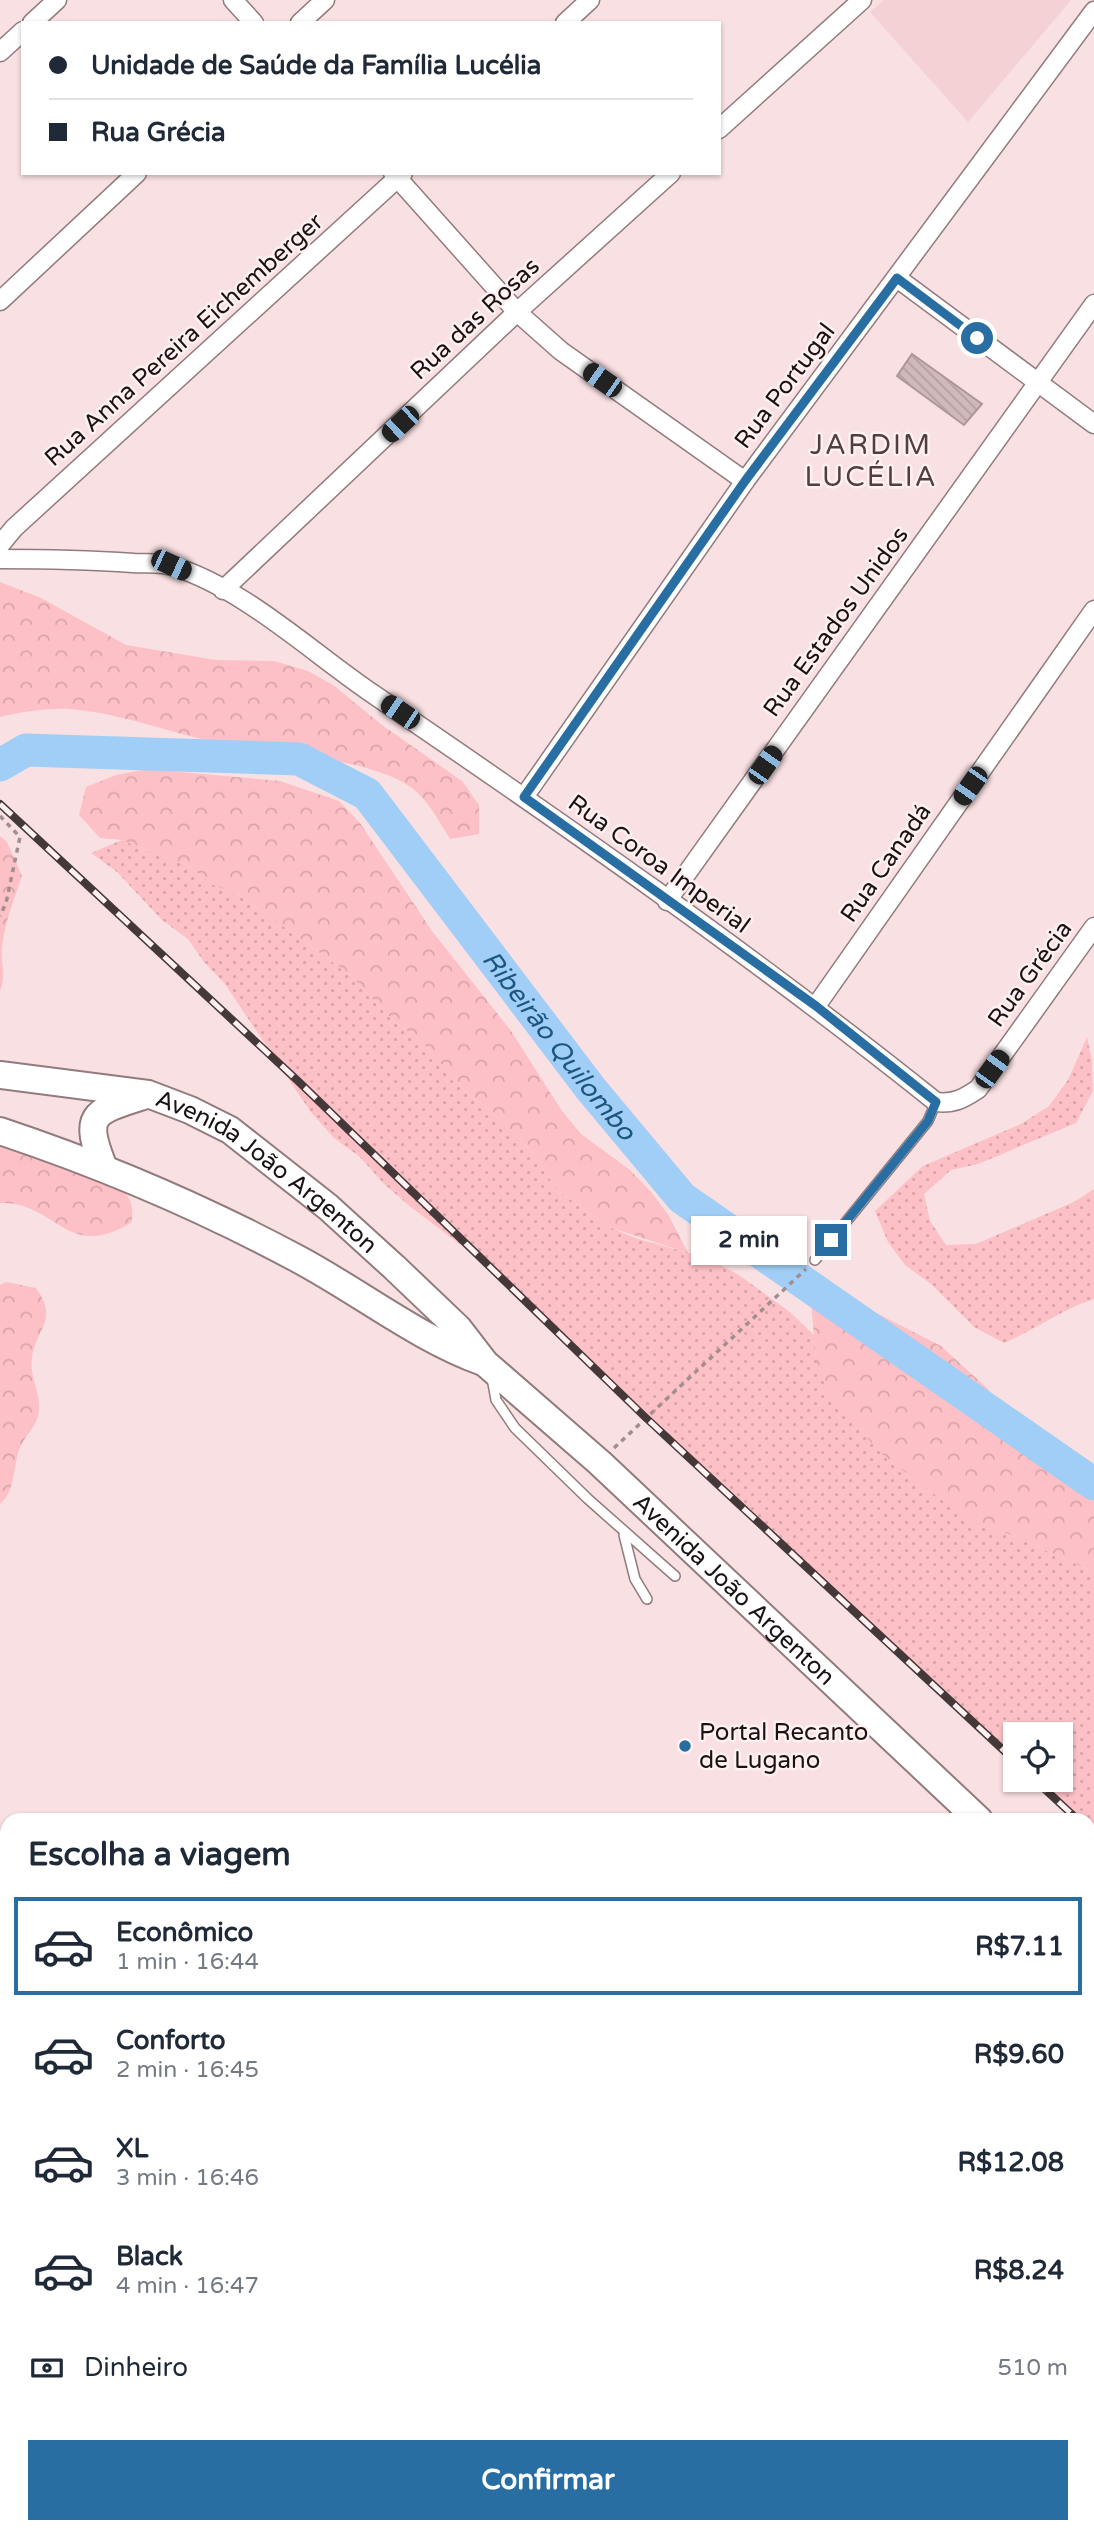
<!DOCTYPE html>
<html lang="pt">
<meta charset="utf-8">
<style>
:root{--surface:#fff;--page:#f2f2f3;--text:#1f2937;--muted:#747a83;--line:#e0e1e3;--accent:#296ea3}
body{margin:0;font-family:"Varela Round",sans-serif;background:var(--page);color:var(--text);height:100vh;display:flex;flex-direction:column;font-size:26px;white-space:nowrap}
*{box-sizing:border-box;margin:0}
p{font-size:23px;color:var(--muted)}
.icon{flex:none;width:38px;height:38px;fill:none;stroke:currentColor;stroke-width:2;stroke-linecap:round;stroke-linejoin:round}
.map{position:relative;flex:1;overflow:hidden}
.side{position:absolute;left:0px;top:1813px;width:1096px;height:721px;display:flex;flex-direction:column;background:var(--surface);border-radius:21px 21px 0 0;box-shadow:0 2px 5px #0004}
.side>*{flex:none}
.hud{position:absolute;left:21px;top:21px;width:700px;height:154px;border-radius:0px;box-shadow:0 2px 5px #0004;display:grid;align-content:center;height:154px;padding:0 28px;background:var(--surface)}
.controls{position:absolute;left:1003px;top:1722px;display:grid;gap:14px}
.controls a{display:grid;place-items:center;width:70px;height:70px;border-radius:0px;background:var(--surface);box-shadow:0 2px 5px #0004;font-size:35px}
.end{position:absolute;width:32px;height:32px;margin:-16px;border:9px solid #296ea3;background:#fff;box-shadow:0 0 0 4px #fff}
.from{border-radius:50%}
.bubble{position:absolute;height:49px;border-radius:0px;background:var(--surface);box-shadow:0 2px 5px #0004;font-size:23px;font-weight:700;line-height:49px;text-align:center}
.car{position:absolute;width:21px;height:42px;margin:-21px -10px;border-radius:9px;box-shadow:0 0 5px 2px #0007;background:linear-gradient(#222 24%,#8ab4d8 0 40%,#222 0 76%,#8ab4d8 0 86%,#222 0)}
.hud b{display:flex;align-items:center;gap:24px;height:66px;font-size:26px}
.hud b+b{border-top:2px solid var(--line)}
.hud i{width:18px;height:18px;background:var(--text)}
ul{padding:0;list-style:none}
li{display:flex;align-items:center;gap:21px;height:98px;margin:0 14px 10px;padding:0 14px;border:4px solid transparent;border-radius:0px}
li div{flex:1}
li b{display:block;font-size:26px}
li em{font-style:normal;font-weight:700}
li.on{border-color:var(--accent)}
li>.icon{width:63px;height:63px;stroke-width:1.5}
h2{padding:0 28px;font-size:32px;line-height:84px}
.pay{display:flex;align-items:center;gap:18px;height:77px;padding:0 28px;font-size:26px}
.pay p{margin-inline-start:auto}
.action{display:flex;gap:14px;margin-top:auto;padding:14px 28px}
.action a{flex:1;height:80px;border-radius:0px;background:var(--accent);color:#fff;font-size:28px;font-weight:700;line-height:80px;text-align:center}
.map>svg:first-child{display:block}
.built{fill:#f3d1d4}
.grass{fill:url(#grass-dots)}
.forest{fill:url(#forest-crowns)}
.lines{fill:none;stroke-linecap:round;stroke-linejoin:round}
.river{stroke:#a0cef6;stroke-width:33}
.building{fill:url(#building-back-hatch);stroke:#af9799;stroke-width:2}
.service-casing{stroke:#927b7d;stroke-width:12}
.minor-casing{stroke:#927b7d;stroke-width:21}
.primary-casing{stroke:#927b7d;stroke-width:30}
.path{stroke:#a18e90;stroke-width:3.5;stroke-dasharray:5 5;stroke-linecap:butt}
.service{stroke:#fff;stroke-width:9}
.minor{stroke:#fff;stroke-width:18}
.primary{stroke:#fff;stroke-width:26}
.rail-casing{stroke:#443839;stroke-width:8}
.rail{stroke:#fff0f1;stroke-width:5;stroke-dasharray:16;stroke-linecap:butt}
.route{stroke:#296ea3;stroke-width:9}
.poi-dot{fill:#296ea3;stroke:#fff0f1;stroke-width:2.5}
.labels{text-anchor:middle;dominant-baseline:central;stroke-width:5;stroke-linejoin:round;paint-order:stroke}
.street-label{font-size:24px;fill:#1b1213;stroke:#fff0f1}
.poi-label{font-size:24px;fill:#1b1213;stroke:#fff0f1;text-anchor:start}
.water-label{font-size:26px;font-style:italic;fill:#1c5681;stroke:#fff0f1}
.quarter-label{font-size:28px;letter-spacing:2px;fill:#523e40;stroke:#fff0f1}
</style>
<div class="map">
<svg width="1094" height="2534" viewBox="0 0 1094 2534">
<defs>
<pattern id="grass-dots" width="8" height="8" patternUnits="userSpaceOnUse" patternTransform="scale(1.75)"><rect width="8" height="8" fill="#fdc0c6"/><path d="M2 2h.1M6 6h.1" fill="none" stroke="#d8a4a9" stroke-width="1.8" stroke-linecap="round"/></pattern>
<pattern id="forest-crowns" width="20" height="18" patternUnits="userSpaceOnUse" patternTransform="scale(1.75)"><rect width="20" height="18" fill="#fdc0c6"/><path d="M2 6a3 3 0 1 1 6 0M12 15a3 3 0 1 1 6 0" fill="none" stroke="#d8a4a9"/></pattern>
<pattern id="building-back-hatch" width="6" height="6" patternUnits="userSpaceOnUse" patternTransform="scale(1.75)"><rect width="6" height="6" fill="#d1b9bb"/><path d="M-1 5l2 2M0 0l6 6M5-1l2 2" fill="none" stroke="#b39ea0"/></pattern>
</defs>
<rect width="100%" height="100%" fill="#f9e0e2"/>
<polygon class="built" points="884,0 1071,0 968,122 870,12"/>
<g class="grass">
<polygon points="122,840 188,866 214,885 243,897 349,974 394,1021 420,1040 467,1093 493,1112 515,1134 538,1160 556,1189 609,1227 638,1239 707,1258 739,1275 791,1313 814,1335 816,1360 974,1525 1009,1534 1094,1572 1094,1837 1089,1832 1088,1820 1076,1820 1033,1780 1060,1780 1060,1734 1015,1734 1015,1762 575,1345 569,1348 494,1270 412,1208 384,1184 360,1157 334,1138 310,1111 225,984 204,962 188,939 162,920 117,872 91,853"/>
<path d="M1087 1037 1092 1061 1093 1091 1076 1123 978 1164 951 1170 924 1194 930 1221 946 1245 976 1244 1074 1202 1094 1189V1299C1062 1309 1035 1330 1004 1343L974 1327 931 1284 905 1265 888 1242 875 1211 923 1166 1021 1124 1049 1106 1068 1080Z"/>
</g>
<g class="forest">
<path d="M0 582 41 598 126 645 216 660 274 661 308 671 333 685 382 725 462 781 479 805V834L450 839C439 821 429 802 412 788 372 758 270 753 220 743 169 733 122 713 69 709 47 708 21 712 0 717Z"/>
<polygon points="147,769 280,781 339,801 360,823 432,931 511,1031 562,1111 581,1134 630,1170 651,1192 669,1216 688,1253 609,1227 556,1189 538,1160 515,1134 493,1112 467,1093 420,1040 394,1021 349,974 243,897 214,885 188,866 122,840 100,838 79,815 86,787 116,775"/>
<path d="M0 836 7 842 22 876C14 899 5 922 2 947 0 963 7 975 0 991Z"/>
<path d="M0 1140 115 1184C130 1195 134 1204 132 1222 66 1263 57 1201 0 1203Z"/>
<path d="M6 1282 36 1288C59 1321 37 1326 32 1358 29 1374 39 1390 39 1406 40 1425 25 1434 19 1450 13 1468 15 1492 0 1504V1285Z"/>
<polygon points="824,1293 841,1295 941,1346 987,1388 1013,1429 1066,1470 1094,1484 1094,1572 1009,1534 974,1525 882,1454 829,1397 816,1360 811,1301"/>
</g>
<g class="lines">
<path class="river" id="s1" d="M0 765 26 750 299 759 367 794 591 1089 682 1198 1094 1484"/>
</g>
<polygon class="building" points="912,354 982,404 964,425 897,376"/>
<g class="lines">
<defs>
<g id="service">
<polyline points="815,1260 928,1121 936,1102"/>
<polyline points="492,1378 496,1400 515,1428 588,1499 675,1576"/>
<polyline points="624,1535 635,1579 647,1599"/>
<polyline points="834,2527 850,2534"/>
<polyline points="792,2534 796,2527"/>
</g>
<g id="minor">
<polyline points="233,0 254,23"/>
<polyline points="32,23 57,0"/>
<polyline points="300,23 325,0"/>
<polyline points="565,23 590,0"/>
<polyline points="0,52 23,31"/>
<polyline points="719,129 862,0"/>
<polyline points="393,173 517,312 561,351 745,481"/>
<polyline points="897,278 1094,424"/>
<polyline points="0,301 137,173"/>
<polyline points="0,545 14,528 403,173"/>
<path d="M0 559C45 559 89 560 133 563 145 564 160 562 172 566 244 588 311 652 373 694 564 824 755 957 936 1102 954 1104 963 1099 978 1089L1094 927"/>
<polyline points="223,590 517,312 671,173"/>
<polyline points="524,797 745,481 1094,11"/>
<polyline points="667,901 1094,304"/>
<polyline points="816,1006 1094,610"/>
</g>
<g id="primary">
<path id="s2" d="M0 1075 148 1094 190 1110 230 1130 328 1207 394 1267 458 1328 485 1363 600 1463 979 1820"/>
<path d="M0 1131C102 1165 203 1208 298 1259 360 1292 417 1338 483 1362"/>
<path d="M104 1168C82 1114 93 1112 143 1096"/>
<polyline points="1088,1920 1094,1925"/>
<polyline points="0,2272 7,2276"/>
<polyline points="0,2342 7,2346"/>
<polyline points="309,2527 321,2534"/>
<polyline points="417,2527 429,2534"/>
</g>
</defs>
<use href="#service" class="service-casing"/>
<use href="#minor" class="minor-casing"/>
<use href="#primary" class="primary-casing"/>
<g class="path">
<polyline points="0,816 20,837 6,903 0,916"/>
<polyline points="614,1448 806,1269"/>
</g>
<use href="#service" class="service"/>
<use href="#minor" class="minor"/>
<use href="#primary" class="primary"/>
<defs>
<g id="rail">
<polyline points="0,804 298,1081 644,1416 1015,1761"/>
<polyline points="1035,1780 1078,1820"/>
<polyline points="1088,1830 1094,1835"/>
</g>
</defs>
<use href="#rail" class="rail-casing"/>
<use href="#rail" class="rail"/>
</g>
<g class="lines">
<polyline class="route" points="831,1240 928,1121 936,1102 816,1006 524,797 745,481 897,278 977,338"/>
</g>
<circle class="poi-dot" cx="685" cy="1746" r="7"/>
<g class="labels">
<g class="street-label">
<text transform="translate(475 319) rotate(-43)">Rua das Rosas</text>
<text transform="translate(184 340) rotate(-42)">Rua Anna Pereira Eichemberger</text>
<text transform="translate(785 386) rotate(-53)">Rua Portugal</text>
<text transform="translate(836 622) rotate(-54)">Rua Estados Unidos</text>
<text transform="translate(886 863) rotate(-55)">Rua Canadá</text>
<text transform="translate(659 864) rotate(36)">Rua Coroa Imperial</text>
<text transform="translate(1030 974) rotate(-54)">Rua Grécia</text>
<text stroke="none"><textPath href="#s2" startOffset="292">Avenida João Argenton</textPath></text>
<text stroke="none"><textPath href="#s2" startOffset="922">Avenida João Argenton</textPath></text>
</g>
<g class="poi-label">
<text x="699" y="1732">Portal Recanto<tspan x="699" dy="28">de Lugano</tspan></text>
</g>
<g class="water-label">
<text stroke="none"><textPath href="#s1" startOffset="696">Ribeirão Quilombo</textPath></text>
</g>
<g class="quarter-label">
<text x="871" y="445">JARDIM<tspan x="871" dy="32">LUCÉLIA</tspan></text>
</g>
</g>
</svg>
<div class="controls">
<a><svg class="icon" aria-label="locate" viewBox="0 0 24 24"><circle cx="12" cy="12" r="6"/><path d="M12 2v4M12 18v4M2 12h4M18 12h4"/></svg></a>
</div>
<i class="end from" style="left:977px;top:338px"></i>
<i class="end" style="left:831px;top:1240px"></i>
<div class="bubble" style="left:691px;top:1216px;width:116px">2 min</div>
<i class="car" style="left:602px;top:380px;rotate:305deg"></i>
<i class="car" style="left:400px;top:424px;rotate:227deg"></i>
<i class="car" style="left:171px;top:565px;rotate:115deg"></i>
<i class="car" style="left:400px;top:712px;rotate:304deg"></i>
<i class="car" style="left:765px;top:765px;rotate:35deg"></i>
<i class="car" style="left:970px;top:786px;rotate:215deg"></i>
<i class="car" style="left:992px;top:1069px;rotate:36deg"></i>
<div class="hud">
<b><i class="from"></i>Unidade de Saúde da Família Lucélia</b>
<b><i></i>Rua Grécia</b>
</div>
<section class="side">
<h2>Escolha a viagem</h2>
<ul>
<li class="on"><svg class="icon" aria-label="car" viewBox="0 0 24 24"><path d="M5 17H2v-5l4-1 3-4h7l3 4 3 1v5h-3M9 17h6M6 11h13"/><circle cx="7" cy="17" r="2"/><circle cx="17" cy="17" r="2"/></svg><div><b>Econômico</b><p>1 min · 16:44</p></div><em>R$7.11</em></li>
<li><svg class="icon" aria-label="car" viewBox="0 0 24 24"><path d="M5 17H2v-5l4-1 3-4h7l3 4 3 1v5h-3M9 17h6M6 11h13"/><circle cx="7" cy="17" r="2"/><circle cx="17" cy="17" r="2"/></svg><div><b>Conforto</b><p>2 min · 16:45</p></div><em>R$9.60</em></li>
<li><svg class="icon" aria-label="car" viewBox="0 0 24 24"><path d="M5 17H2v-5l4-1 3-4h7l3 4 3 1v5h-3M9 17h6M6 11h13"/><circle cx="7" cy="17" r="2"/><circle cx="17" cy="17" r="2"/></svg><div><b>XL</b><p>3 min · 16:46</p></div><em>R$12.08</em></li>
<li><svg class="icon" aria-label="car" viewBox="0 0 24 24"><path d="M5 17H2v-5l4-1 3-4h7l3 4 3 1v5h-3M9 17h6M6 11h13"/><circle cx="7" cy="17" r="2"/><circle cx="17" cy="17" r="2"/></svg><div><b>Black</b><p>4 min · 16:47</p></div><em>R$8.24</em></li>
</ul>
<div class="pay"><svg class="icon" aria-label="cash" viewBox="0 0 24 24"><path d="M3 7h18v10H3z"/><circle cx="12" cy="12" r="2"/></svg>Dinheiro<p>510 m</p></div>
<div class="action"><a>Confirmar</a></div>
</section>
</div>
